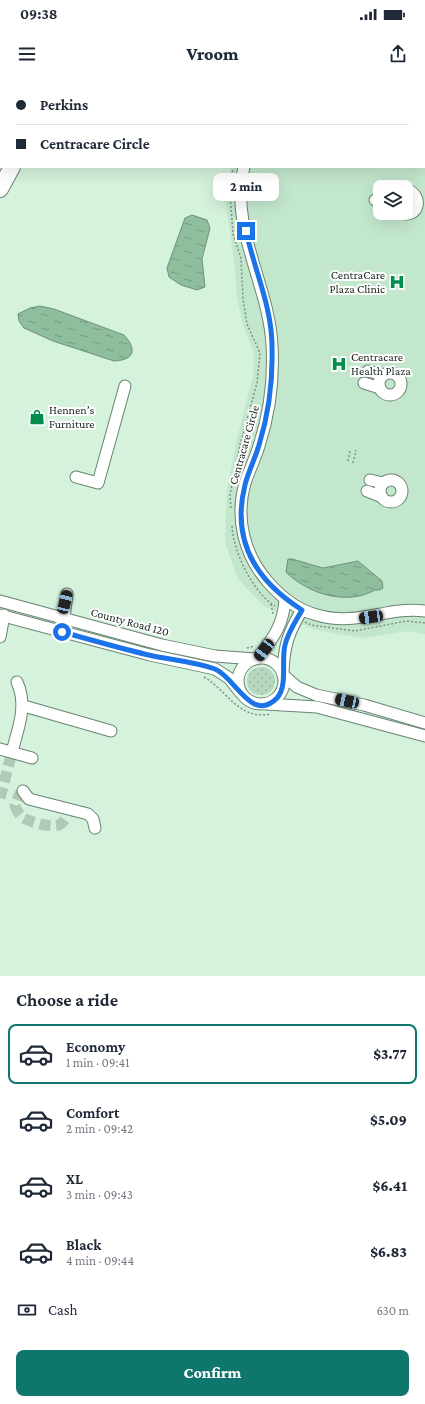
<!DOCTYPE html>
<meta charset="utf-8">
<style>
:root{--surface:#fff;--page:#f6f6f7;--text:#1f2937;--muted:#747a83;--line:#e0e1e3;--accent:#0f766e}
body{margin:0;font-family:"Crimson Pro",serif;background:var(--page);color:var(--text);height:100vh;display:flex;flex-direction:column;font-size:15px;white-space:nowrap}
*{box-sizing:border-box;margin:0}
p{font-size:13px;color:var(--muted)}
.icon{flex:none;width:22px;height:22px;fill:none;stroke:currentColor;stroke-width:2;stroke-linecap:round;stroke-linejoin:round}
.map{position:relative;height:896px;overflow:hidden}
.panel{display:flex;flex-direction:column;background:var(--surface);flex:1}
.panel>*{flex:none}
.hud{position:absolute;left:0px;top:0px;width:425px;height:88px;box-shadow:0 4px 16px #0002;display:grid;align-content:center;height:88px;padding:0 16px;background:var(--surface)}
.fabs{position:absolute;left:373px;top:100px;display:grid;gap:8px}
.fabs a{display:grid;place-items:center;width:40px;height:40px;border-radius:8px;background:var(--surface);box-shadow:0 4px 16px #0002;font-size:20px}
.end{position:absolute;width:18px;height:18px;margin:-9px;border:5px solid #1a73e8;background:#fff;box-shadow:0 0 0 2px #fff}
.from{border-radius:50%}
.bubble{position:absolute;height:28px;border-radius:8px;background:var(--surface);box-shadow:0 4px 16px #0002;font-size:13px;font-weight:800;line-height:28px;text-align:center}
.car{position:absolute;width:12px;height:24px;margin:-12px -6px;border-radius:5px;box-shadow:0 0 3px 1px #0007;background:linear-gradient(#222 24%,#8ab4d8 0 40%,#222 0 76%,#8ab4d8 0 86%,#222 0)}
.hud b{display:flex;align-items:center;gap:14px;height:38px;font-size:15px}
.hud b+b{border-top:1px solid var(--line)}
.hud i{width:10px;height:10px;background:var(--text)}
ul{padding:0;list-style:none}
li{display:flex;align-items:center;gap:12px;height:60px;margin:0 8px 6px;padding:0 8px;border:2px solid transparent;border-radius:8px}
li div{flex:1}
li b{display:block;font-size:15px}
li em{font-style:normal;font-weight:800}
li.selected{border-color:var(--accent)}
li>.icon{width:36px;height:36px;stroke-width:1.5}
h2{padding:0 16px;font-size:18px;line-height:48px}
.pay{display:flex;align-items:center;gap:10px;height:44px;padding:0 16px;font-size:15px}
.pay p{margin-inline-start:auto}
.button{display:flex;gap:8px;margin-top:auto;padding:8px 16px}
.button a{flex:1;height:46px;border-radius:8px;background:var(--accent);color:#fff;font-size:16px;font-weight:800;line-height:46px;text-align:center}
.status{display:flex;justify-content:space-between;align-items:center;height:28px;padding:0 20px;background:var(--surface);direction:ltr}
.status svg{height:11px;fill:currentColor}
header{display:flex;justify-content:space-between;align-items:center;height:52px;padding:0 16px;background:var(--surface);font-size:18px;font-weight:800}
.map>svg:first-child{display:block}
.built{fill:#c3e7cd;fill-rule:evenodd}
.grass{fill:url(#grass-dots)}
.water{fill:url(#water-ripples);stroke:#6e9279}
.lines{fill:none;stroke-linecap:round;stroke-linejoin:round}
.minor-tunnel{stroke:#b0cab7;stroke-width:11;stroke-dasharray:11 5.5;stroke-linecap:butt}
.minor-casing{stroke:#698471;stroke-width:13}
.highway-casing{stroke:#698471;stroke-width:18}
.path{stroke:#7d9282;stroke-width:1.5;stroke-dasharray:2 2;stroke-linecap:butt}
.minor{stroke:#fff;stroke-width:11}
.highway{stroke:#fff;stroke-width:16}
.route{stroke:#1a73e8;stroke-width:5}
.labels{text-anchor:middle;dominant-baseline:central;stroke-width:4;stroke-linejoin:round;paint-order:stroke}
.poi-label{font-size:12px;fill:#212c24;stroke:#fff;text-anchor:start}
.street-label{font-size:12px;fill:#212c24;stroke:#fff}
</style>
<div class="status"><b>09:38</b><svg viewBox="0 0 49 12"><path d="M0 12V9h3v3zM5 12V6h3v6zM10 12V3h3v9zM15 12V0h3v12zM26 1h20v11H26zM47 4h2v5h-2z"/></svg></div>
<header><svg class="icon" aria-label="menu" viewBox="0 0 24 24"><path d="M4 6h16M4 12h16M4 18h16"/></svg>Vroom<svg class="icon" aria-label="share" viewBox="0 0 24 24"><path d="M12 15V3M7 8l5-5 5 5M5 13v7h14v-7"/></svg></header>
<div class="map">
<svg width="425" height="896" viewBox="0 0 425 896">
<defs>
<pattern id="grass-dots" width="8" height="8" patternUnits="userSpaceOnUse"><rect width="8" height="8" fill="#b7d6bf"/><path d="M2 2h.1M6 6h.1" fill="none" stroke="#9db8a4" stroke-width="1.8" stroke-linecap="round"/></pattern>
<pattern id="water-ripples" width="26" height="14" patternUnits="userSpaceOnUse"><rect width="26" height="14" fill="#8fbe9d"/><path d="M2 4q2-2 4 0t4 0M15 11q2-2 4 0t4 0" fill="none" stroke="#749b80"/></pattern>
</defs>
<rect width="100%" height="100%" fill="#d4f2dc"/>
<path class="built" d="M270 0H425V554L408 551 363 558 315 550 264 526 238 499 225 463 227 410 237 359 253 296 254 273 243 245 237 217 234 180 225 117 231 87H424V1ZM380 107H406V133H380Z"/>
<circle class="grass" cx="261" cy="601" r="14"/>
<g class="water">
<polygon points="192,135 207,140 210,148 202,179 205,207 197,210 181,205 169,197 167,188 185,138"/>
<path d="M40 226 54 229 124 255C137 269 135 280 114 281L53 261 24 248 19 241 18 234 30 228Z"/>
<path d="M288 479H292L323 488 358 481 382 501 383 508 379 510H375C347 526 308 514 286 492Z"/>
</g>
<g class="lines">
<g class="minor-tunnel">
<path d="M23 711 19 715 15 726C17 731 19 734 22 737 29 742 51 748 59 745 65 742 68 735 70 730"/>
<polyline points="0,718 12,672"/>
</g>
<defs>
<g id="minor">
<polyline points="291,1 292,0"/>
<path d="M244 87C229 147 269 205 272 265 274 298 269 335 259 366 255 379 249 391 245 403 235 438 244 475 268 502 281 517 297 530 317 535 357 547 388 526 425 531"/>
<polyline points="375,120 380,122"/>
<path d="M401 133C418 139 425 116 406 109"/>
<polyline points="368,291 383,295"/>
<circle cx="390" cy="304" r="11"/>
<polyline points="364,303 380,308"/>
<polyline points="76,397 98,403 125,306"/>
<circle cx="391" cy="411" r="11"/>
<polyline points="370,400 383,403"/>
<polyline points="367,411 382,417"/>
<polyline points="0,521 162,565 215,576 255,579"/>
<polyline points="0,535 150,575 215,589 229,598 240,612"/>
<polyline points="64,538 67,514"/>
<polyline points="0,557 4,535"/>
<circle cx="261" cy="601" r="23"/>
<path d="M258 578C273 558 283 546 285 520"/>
<path d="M283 593C284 566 288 553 302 530"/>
<polyline points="283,595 297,607 316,615 364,625 425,643"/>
<polyline points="266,624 317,627 425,656"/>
<polyline points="24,626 111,651"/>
<polyline points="0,669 32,678"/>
<path d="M12 672C18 648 28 626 17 602"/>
<polyline points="23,711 29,719 88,734 93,739 95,748"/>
</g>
<g id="highway">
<polyline points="18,1 18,0"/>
<polyline points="59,1 60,0"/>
<polyline points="0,33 1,32"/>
<polyline points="0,109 12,87"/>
</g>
</defs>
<use href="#minor" class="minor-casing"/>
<use href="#highway" class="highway-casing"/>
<g class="path">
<polyline points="276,1 277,0"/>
<polyline points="348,381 350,371"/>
<polyline points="353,383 356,370"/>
<polyline points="231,428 230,415 240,365 257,303 260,273 247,244 243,219 241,178 233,154 230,113 233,87"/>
<path d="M232 446C233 471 253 513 275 526"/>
<polyline points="271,524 273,534"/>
<polyline points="305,542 311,545 355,551 406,541 425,543"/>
<polyline points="247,568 255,566"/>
<path d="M204 597C227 610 238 640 270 634"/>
</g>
<use href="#minor" class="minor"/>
<use href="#highway" class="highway"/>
</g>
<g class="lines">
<path class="route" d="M62 552C92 560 122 569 153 576 173 580 195 582 215 589 235 597 252 644 277 618 288 606 281 581 285 565 288 552 296 541 302 530 256 501 231 461 245 405 248 392 255 379 259 365 269 333 273 300 272 266 272 227 254 189 246 151"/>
</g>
<defs>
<symbol id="hospital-bare" viewBox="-9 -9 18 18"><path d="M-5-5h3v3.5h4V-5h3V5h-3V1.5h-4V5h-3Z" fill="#028f4e" stroke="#fff" stroke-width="2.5" paint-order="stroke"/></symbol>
<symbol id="shop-bare" viewBox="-9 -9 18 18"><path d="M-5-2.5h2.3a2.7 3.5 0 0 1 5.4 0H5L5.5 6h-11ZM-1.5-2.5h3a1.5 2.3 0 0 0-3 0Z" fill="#028f4e" stroke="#fff" stroke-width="2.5" paint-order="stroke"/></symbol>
</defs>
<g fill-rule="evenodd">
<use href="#hospital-bare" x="386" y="191" width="22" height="22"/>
<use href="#hospital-bare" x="328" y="273" width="22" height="22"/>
<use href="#shop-bare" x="26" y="326" width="22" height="22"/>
</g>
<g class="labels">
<g class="poi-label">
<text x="385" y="195" text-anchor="end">CentraCare<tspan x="385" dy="14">Plaza Clinic</tspan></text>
<text x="351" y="277">Centracare<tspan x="351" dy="14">Health Plaza</tspan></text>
<text x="49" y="330">Hennen’s<tspan x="49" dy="14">Furniture</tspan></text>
</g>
<g class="street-label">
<text transform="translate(244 365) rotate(-74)">Centracare Circle</text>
<text transform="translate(130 542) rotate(15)">County Road 120</text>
</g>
</g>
</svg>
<div class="fabs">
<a><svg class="icon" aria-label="layers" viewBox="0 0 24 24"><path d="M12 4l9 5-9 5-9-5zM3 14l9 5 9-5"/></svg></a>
</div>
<i class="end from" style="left:62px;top:552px"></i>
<i class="end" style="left:246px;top:151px"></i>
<div class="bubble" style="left:213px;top:93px;width:66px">2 min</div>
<i class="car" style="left:65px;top:522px;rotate:13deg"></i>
<i class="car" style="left:371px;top:537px;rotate:262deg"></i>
<i class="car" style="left:264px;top:570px;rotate:217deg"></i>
<i class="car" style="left:347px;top:621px;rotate:282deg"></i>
<div class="hud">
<b><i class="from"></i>Perkins</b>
<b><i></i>Centracare Circle</b>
</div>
</div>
<section class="panel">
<h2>Choose a ride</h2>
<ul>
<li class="selected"><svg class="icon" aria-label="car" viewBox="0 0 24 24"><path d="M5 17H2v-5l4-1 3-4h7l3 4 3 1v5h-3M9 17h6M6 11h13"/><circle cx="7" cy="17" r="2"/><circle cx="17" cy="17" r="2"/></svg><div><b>Economy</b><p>1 min · 09:41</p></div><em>$3.77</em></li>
<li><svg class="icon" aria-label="car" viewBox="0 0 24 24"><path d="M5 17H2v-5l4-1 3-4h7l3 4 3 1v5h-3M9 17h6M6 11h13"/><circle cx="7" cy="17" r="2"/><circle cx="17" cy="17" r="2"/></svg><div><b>Comfort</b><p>2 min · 09:42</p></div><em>$5.09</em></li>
<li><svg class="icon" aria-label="car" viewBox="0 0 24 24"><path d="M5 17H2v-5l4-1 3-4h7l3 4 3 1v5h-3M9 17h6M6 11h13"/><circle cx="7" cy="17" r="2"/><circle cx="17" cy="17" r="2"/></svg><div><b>XL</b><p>3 min · 09:43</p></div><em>$6.41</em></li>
<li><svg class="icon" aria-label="car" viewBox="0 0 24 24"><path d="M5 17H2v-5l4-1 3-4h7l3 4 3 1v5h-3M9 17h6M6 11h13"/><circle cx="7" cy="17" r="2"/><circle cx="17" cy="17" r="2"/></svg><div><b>Black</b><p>4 min · 09:44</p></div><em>$6.83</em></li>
</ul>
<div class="pay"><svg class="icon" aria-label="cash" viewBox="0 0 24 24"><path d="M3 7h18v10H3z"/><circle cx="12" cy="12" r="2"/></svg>Cash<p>630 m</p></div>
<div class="button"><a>Confirm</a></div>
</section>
